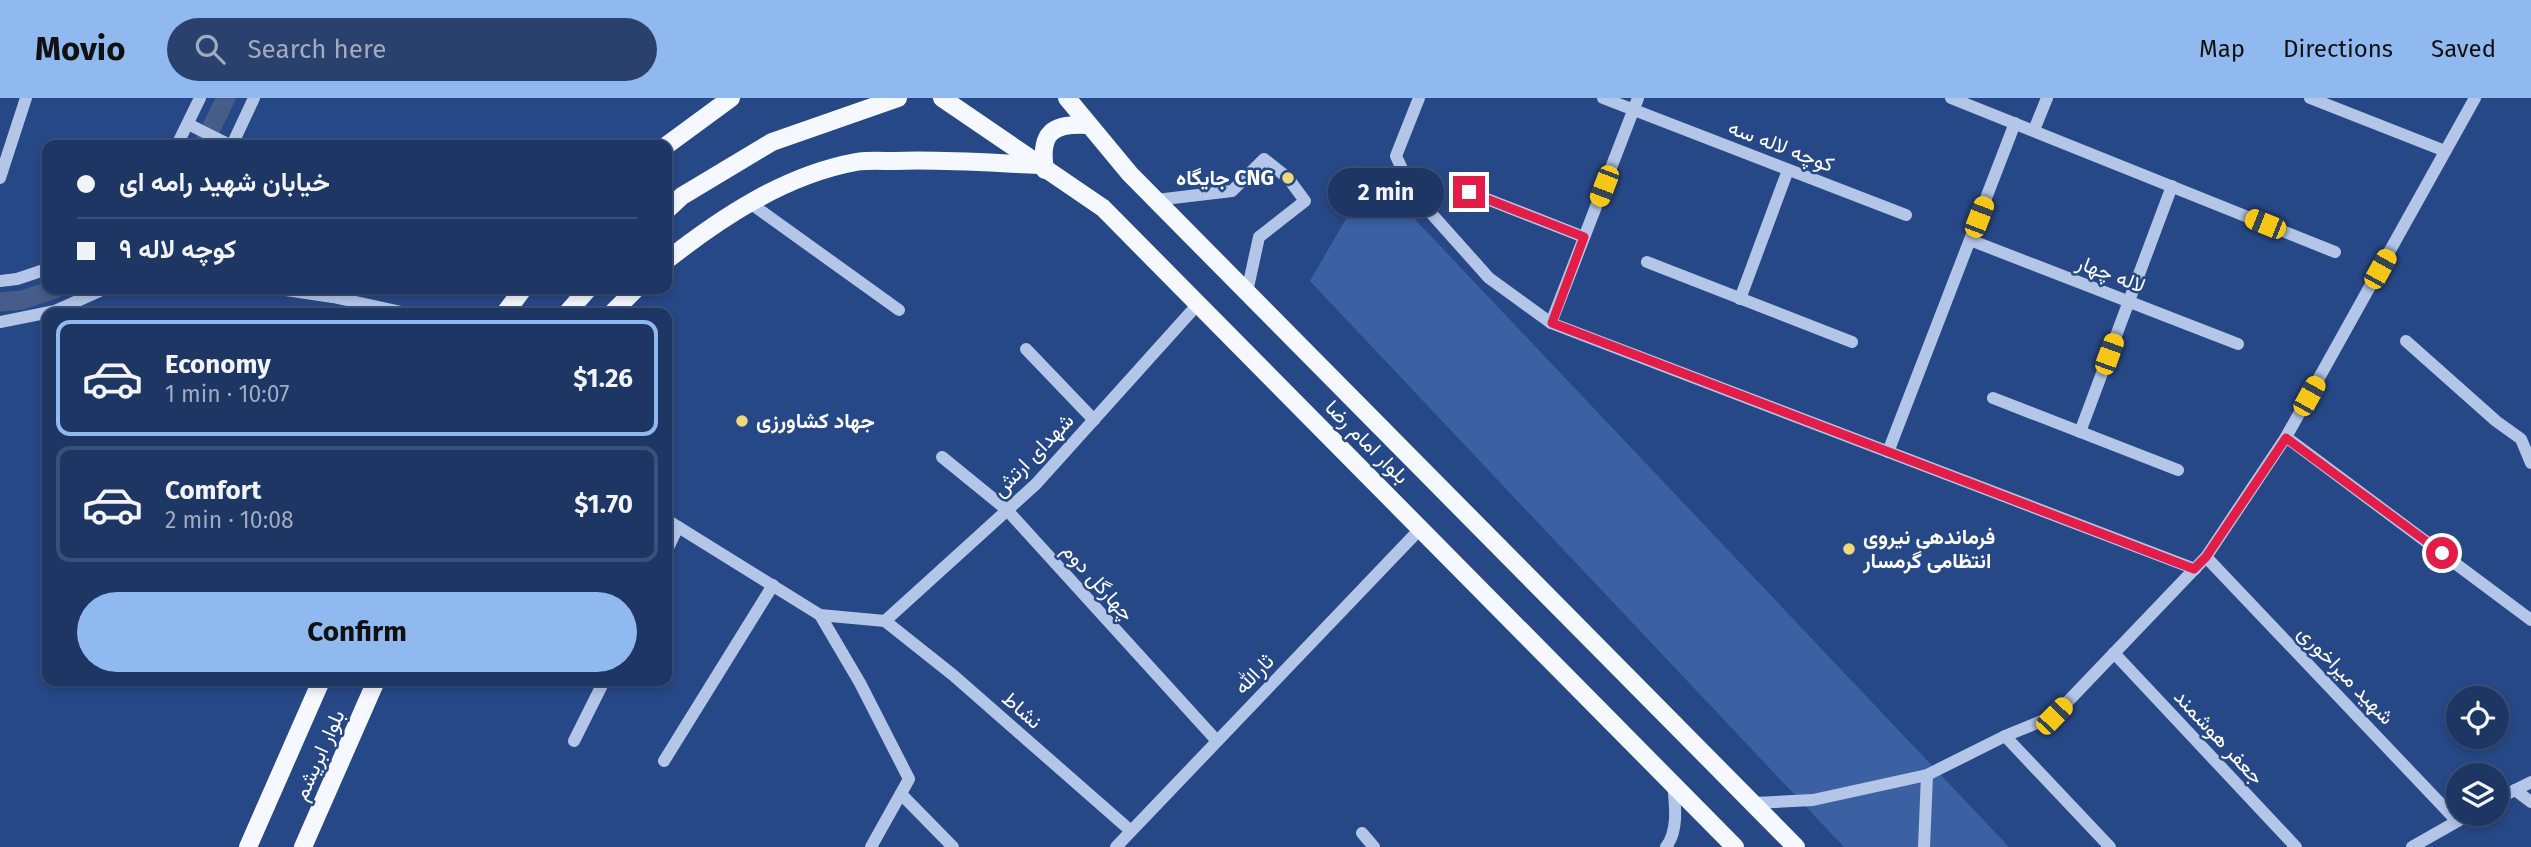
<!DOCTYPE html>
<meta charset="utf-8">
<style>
:root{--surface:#1d3664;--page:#2a416d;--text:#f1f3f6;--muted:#a0abbf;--line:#3b5078;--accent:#90b9f0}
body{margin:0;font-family:"Fira Sans",Vazirmatn,sans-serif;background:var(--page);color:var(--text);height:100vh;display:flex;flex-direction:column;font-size:26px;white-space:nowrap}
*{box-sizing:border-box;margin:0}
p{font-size:23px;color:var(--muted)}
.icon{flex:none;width:38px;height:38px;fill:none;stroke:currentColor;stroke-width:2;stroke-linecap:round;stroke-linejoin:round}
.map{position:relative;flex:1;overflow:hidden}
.sheet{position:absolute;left:42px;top:210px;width:630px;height:378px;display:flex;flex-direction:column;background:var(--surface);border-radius:14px;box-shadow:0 4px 10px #0003,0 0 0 2px var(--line)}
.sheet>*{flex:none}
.guide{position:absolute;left:42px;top:42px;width:630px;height:154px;border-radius:14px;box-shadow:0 4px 10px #0003,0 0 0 2px var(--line);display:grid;align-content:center;height:154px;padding:0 35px;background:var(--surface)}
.tools{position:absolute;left:2446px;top:588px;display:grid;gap:14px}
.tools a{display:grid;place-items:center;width:63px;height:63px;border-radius:50%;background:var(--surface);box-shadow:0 4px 10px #0003,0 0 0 2px var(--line);font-size:35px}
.end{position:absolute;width:32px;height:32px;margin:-16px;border:9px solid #e11d48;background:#fff;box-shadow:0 0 0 4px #fff}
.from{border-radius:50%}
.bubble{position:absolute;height:49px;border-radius:24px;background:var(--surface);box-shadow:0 4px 10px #0003,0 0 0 2px var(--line);font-size:23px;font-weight:700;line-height:49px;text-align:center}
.car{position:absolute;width:21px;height:42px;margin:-21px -10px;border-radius:9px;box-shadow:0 0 5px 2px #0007;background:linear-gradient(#f5c518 24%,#345 0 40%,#f5c518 0 76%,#345 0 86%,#f5c518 0)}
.guide b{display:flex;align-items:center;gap:24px;height:66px;font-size:26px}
.guide b+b{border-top:2px solid var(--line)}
.guide i{width:18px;height:18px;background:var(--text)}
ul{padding:12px 0 0;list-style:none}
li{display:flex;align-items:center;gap:21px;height:116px;margin:0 14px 10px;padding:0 21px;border:4px solid var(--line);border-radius:14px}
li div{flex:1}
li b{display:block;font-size:26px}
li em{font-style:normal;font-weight:700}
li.current{border-color:var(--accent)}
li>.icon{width:63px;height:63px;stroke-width:1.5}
.action{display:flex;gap:14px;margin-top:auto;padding:14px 35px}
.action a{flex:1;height:80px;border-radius:42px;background:var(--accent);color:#111;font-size:28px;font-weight:700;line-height:80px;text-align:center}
header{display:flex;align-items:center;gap:42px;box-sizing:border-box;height:98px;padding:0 35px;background:var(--accent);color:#111}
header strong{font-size:33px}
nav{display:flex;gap:38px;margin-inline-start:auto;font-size:24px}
.search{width:490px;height:63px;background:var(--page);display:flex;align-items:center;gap:18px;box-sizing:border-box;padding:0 24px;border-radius:38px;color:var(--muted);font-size:26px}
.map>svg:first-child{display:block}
.green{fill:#3c61a3}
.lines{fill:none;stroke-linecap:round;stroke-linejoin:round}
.canal{stroke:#465d8a;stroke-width:19}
.minor{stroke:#b3c6e8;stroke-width:12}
.major{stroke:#f5f8fe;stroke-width:18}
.route{stroke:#e11d48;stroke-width:9}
.poi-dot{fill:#f0d979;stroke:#274886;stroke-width:2.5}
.labels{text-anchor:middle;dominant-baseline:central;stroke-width:5;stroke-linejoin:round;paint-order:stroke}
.street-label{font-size:21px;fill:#fff;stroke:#274886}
.poi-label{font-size:21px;font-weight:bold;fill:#fff;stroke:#274886;text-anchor:start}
</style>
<header>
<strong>Movio</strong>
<div class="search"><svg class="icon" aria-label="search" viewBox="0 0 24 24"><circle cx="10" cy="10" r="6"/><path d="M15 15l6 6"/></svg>Search here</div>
<nav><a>Map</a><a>Directions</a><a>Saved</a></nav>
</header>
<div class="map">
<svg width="2531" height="749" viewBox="0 0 2531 749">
<rect width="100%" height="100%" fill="#274886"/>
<polygon class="green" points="1372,76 2009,749 1844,749 1310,183"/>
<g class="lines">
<g class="canal">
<polyline points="203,47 226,0"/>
<polyline points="0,204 22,202 55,191"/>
</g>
<g class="minor">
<polyline points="1419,0 1396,58 1413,95 1489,180 1551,225 2195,471"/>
<polyline points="1603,0 1906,117"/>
<polyline points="1951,0 2335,154"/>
<polyline points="2310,0 2445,53"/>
<polyline points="188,26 230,47"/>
<polyline points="2034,32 2047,0"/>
<polyline points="177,47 200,0"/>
<polyline points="232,47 254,0"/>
<polyline points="0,80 26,0"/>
<polyline points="1469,94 1584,139"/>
<polyline points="1156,102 1232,93 1264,61 1288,80 1305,103 1259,139 1247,194"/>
<polyline points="750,105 899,212"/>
<polyline points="1970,142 2238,246"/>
<polyline points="1647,164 1852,244"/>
<polyline points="0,183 17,181 47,171"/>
<polyline points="279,191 333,199 406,215"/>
<polyline points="1740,201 1788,72"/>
<polyline points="0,224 55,213 104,191"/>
<polyline points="1551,225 1638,0"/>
<polyline points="2406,243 2496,323 2521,341 2531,365"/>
<polyline points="1026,251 1094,322"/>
<polyline points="1993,300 2178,372"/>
<polyline points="2080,334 2172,88"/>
<polyline points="2286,339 2531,522"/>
<polyline points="1888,354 2015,25"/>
<polyline points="942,359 1007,412 1217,643"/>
<polyline points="667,422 820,517 885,523"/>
<polyline points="667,452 678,429"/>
<polyline points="2206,459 2457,723"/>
<polyline points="820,517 860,585 909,681 871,749"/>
<polyline points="885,523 1036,386 1198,206"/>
<polyline points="885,523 953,577 1131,733"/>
<polyline points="2114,555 2296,749"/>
<polyline points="2005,638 2110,749"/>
<polyline points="574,643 604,583"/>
<polyline points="664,663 773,487"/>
<polyline points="2515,692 2531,704"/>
<polyline points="901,696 953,749"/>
<polyline points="2497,701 2531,684"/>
<polyline points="1754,705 1813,702 1927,677 2005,638 2054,618 2206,459 2286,339 2475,0"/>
<polyline points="1362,735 1374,749"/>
<polyline points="1116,749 1421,430"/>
<path d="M1666 749C1679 732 1675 706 1673 685"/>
<polyline points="1924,749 1927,677"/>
<polyline points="2412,749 2470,716"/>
</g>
<g class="major">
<polyline points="942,0 1103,110 1735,749"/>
<polyline points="1067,0 1130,76 1796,749"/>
<polyline points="667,47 731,0"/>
<path d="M1045 72C1039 34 1053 25 1088 27"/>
<polyline points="667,112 682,98 772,44 898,0"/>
<path d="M667 162C722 119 785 77 856 64 868 62 882 63 894 63 942 61 991 65 1039 67"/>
<polyline points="505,215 523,191"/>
<polyline points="567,215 588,191"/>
<polyline points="612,215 636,191"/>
<polyline points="248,749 321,583"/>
<polyline points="303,749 376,583"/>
</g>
</g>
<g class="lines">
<polyline class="route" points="1469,94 1584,139 1552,225 2194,471 2206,459 2286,340 2442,455"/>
</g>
<g class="poi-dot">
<circle cx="1288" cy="80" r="7"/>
<circle cx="742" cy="323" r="7"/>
<circle cx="1849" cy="451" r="7"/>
</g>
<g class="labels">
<g class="street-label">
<text transform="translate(1781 48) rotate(21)">کوچه لاله سه</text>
<text transform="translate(2111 176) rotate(21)">لاله چهار</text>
<text transform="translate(1367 344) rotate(45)">بلوار امام رضا</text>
<text transform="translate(1033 357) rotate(-46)">شهدای ارتش</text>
<text transform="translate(1098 484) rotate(48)">چهارگل دوم</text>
<text transform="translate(1254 576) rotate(-46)">ثارالله</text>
<text transform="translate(2346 577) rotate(46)">شهید میراخوری</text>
<text transform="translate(1022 612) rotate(41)">نشاط</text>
<text transform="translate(2219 639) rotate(47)">جعفر هوشمند</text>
<text transform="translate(319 657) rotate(-66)">بلوار ابریشم</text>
</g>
<g class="poi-label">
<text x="1274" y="80" text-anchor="end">جایگاه CNG</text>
<text x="756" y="323">جهاد کشاورزی</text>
<text x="1863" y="439">فرماندهی نیروی<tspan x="1863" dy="24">انتظامی گرمسار</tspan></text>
</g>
</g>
</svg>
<div class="tools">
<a><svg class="icon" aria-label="locate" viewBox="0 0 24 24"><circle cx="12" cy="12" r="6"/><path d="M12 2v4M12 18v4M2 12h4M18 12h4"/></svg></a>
<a><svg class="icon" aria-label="layers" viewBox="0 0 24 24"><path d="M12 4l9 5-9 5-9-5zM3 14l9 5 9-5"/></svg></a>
</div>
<i class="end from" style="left:2442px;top:455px"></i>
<i class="end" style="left:1469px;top:94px"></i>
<div class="bubble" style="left:1328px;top:70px;width:116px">2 min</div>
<i class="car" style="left:1604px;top:88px;rotate:201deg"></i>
<i class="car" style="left:1979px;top:119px;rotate:21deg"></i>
<i class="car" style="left:2265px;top:126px;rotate:292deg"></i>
<i class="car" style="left:2380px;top:171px;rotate:29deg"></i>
<i class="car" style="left:2109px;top:256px;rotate:20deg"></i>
<i class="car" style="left:2309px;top:298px;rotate:29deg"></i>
<i class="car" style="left:2054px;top:618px;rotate:44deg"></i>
<div class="guide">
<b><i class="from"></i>خیابان شهید رامه ای</b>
<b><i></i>کوچه لاله ۹</b>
</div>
<section class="sheet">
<ul>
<li class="current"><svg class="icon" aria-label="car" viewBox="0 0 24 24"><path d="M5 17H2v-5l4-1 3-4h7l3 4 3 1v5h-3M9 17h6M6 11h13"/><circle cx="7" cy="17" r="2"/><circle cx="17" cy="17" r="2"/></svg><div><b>Economy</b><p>1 min · 10:07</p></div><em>$1.26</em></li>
<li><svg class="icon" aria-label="car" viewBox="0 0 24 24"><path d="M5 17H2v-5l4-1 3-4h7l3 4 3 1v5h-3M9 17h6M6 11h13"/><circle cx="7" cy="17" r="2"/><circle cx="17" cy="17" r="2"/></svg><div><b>Comfort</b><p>2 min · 10:08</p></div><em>$1.70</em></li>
</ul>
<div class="action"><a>Confirm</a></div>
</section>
</div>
